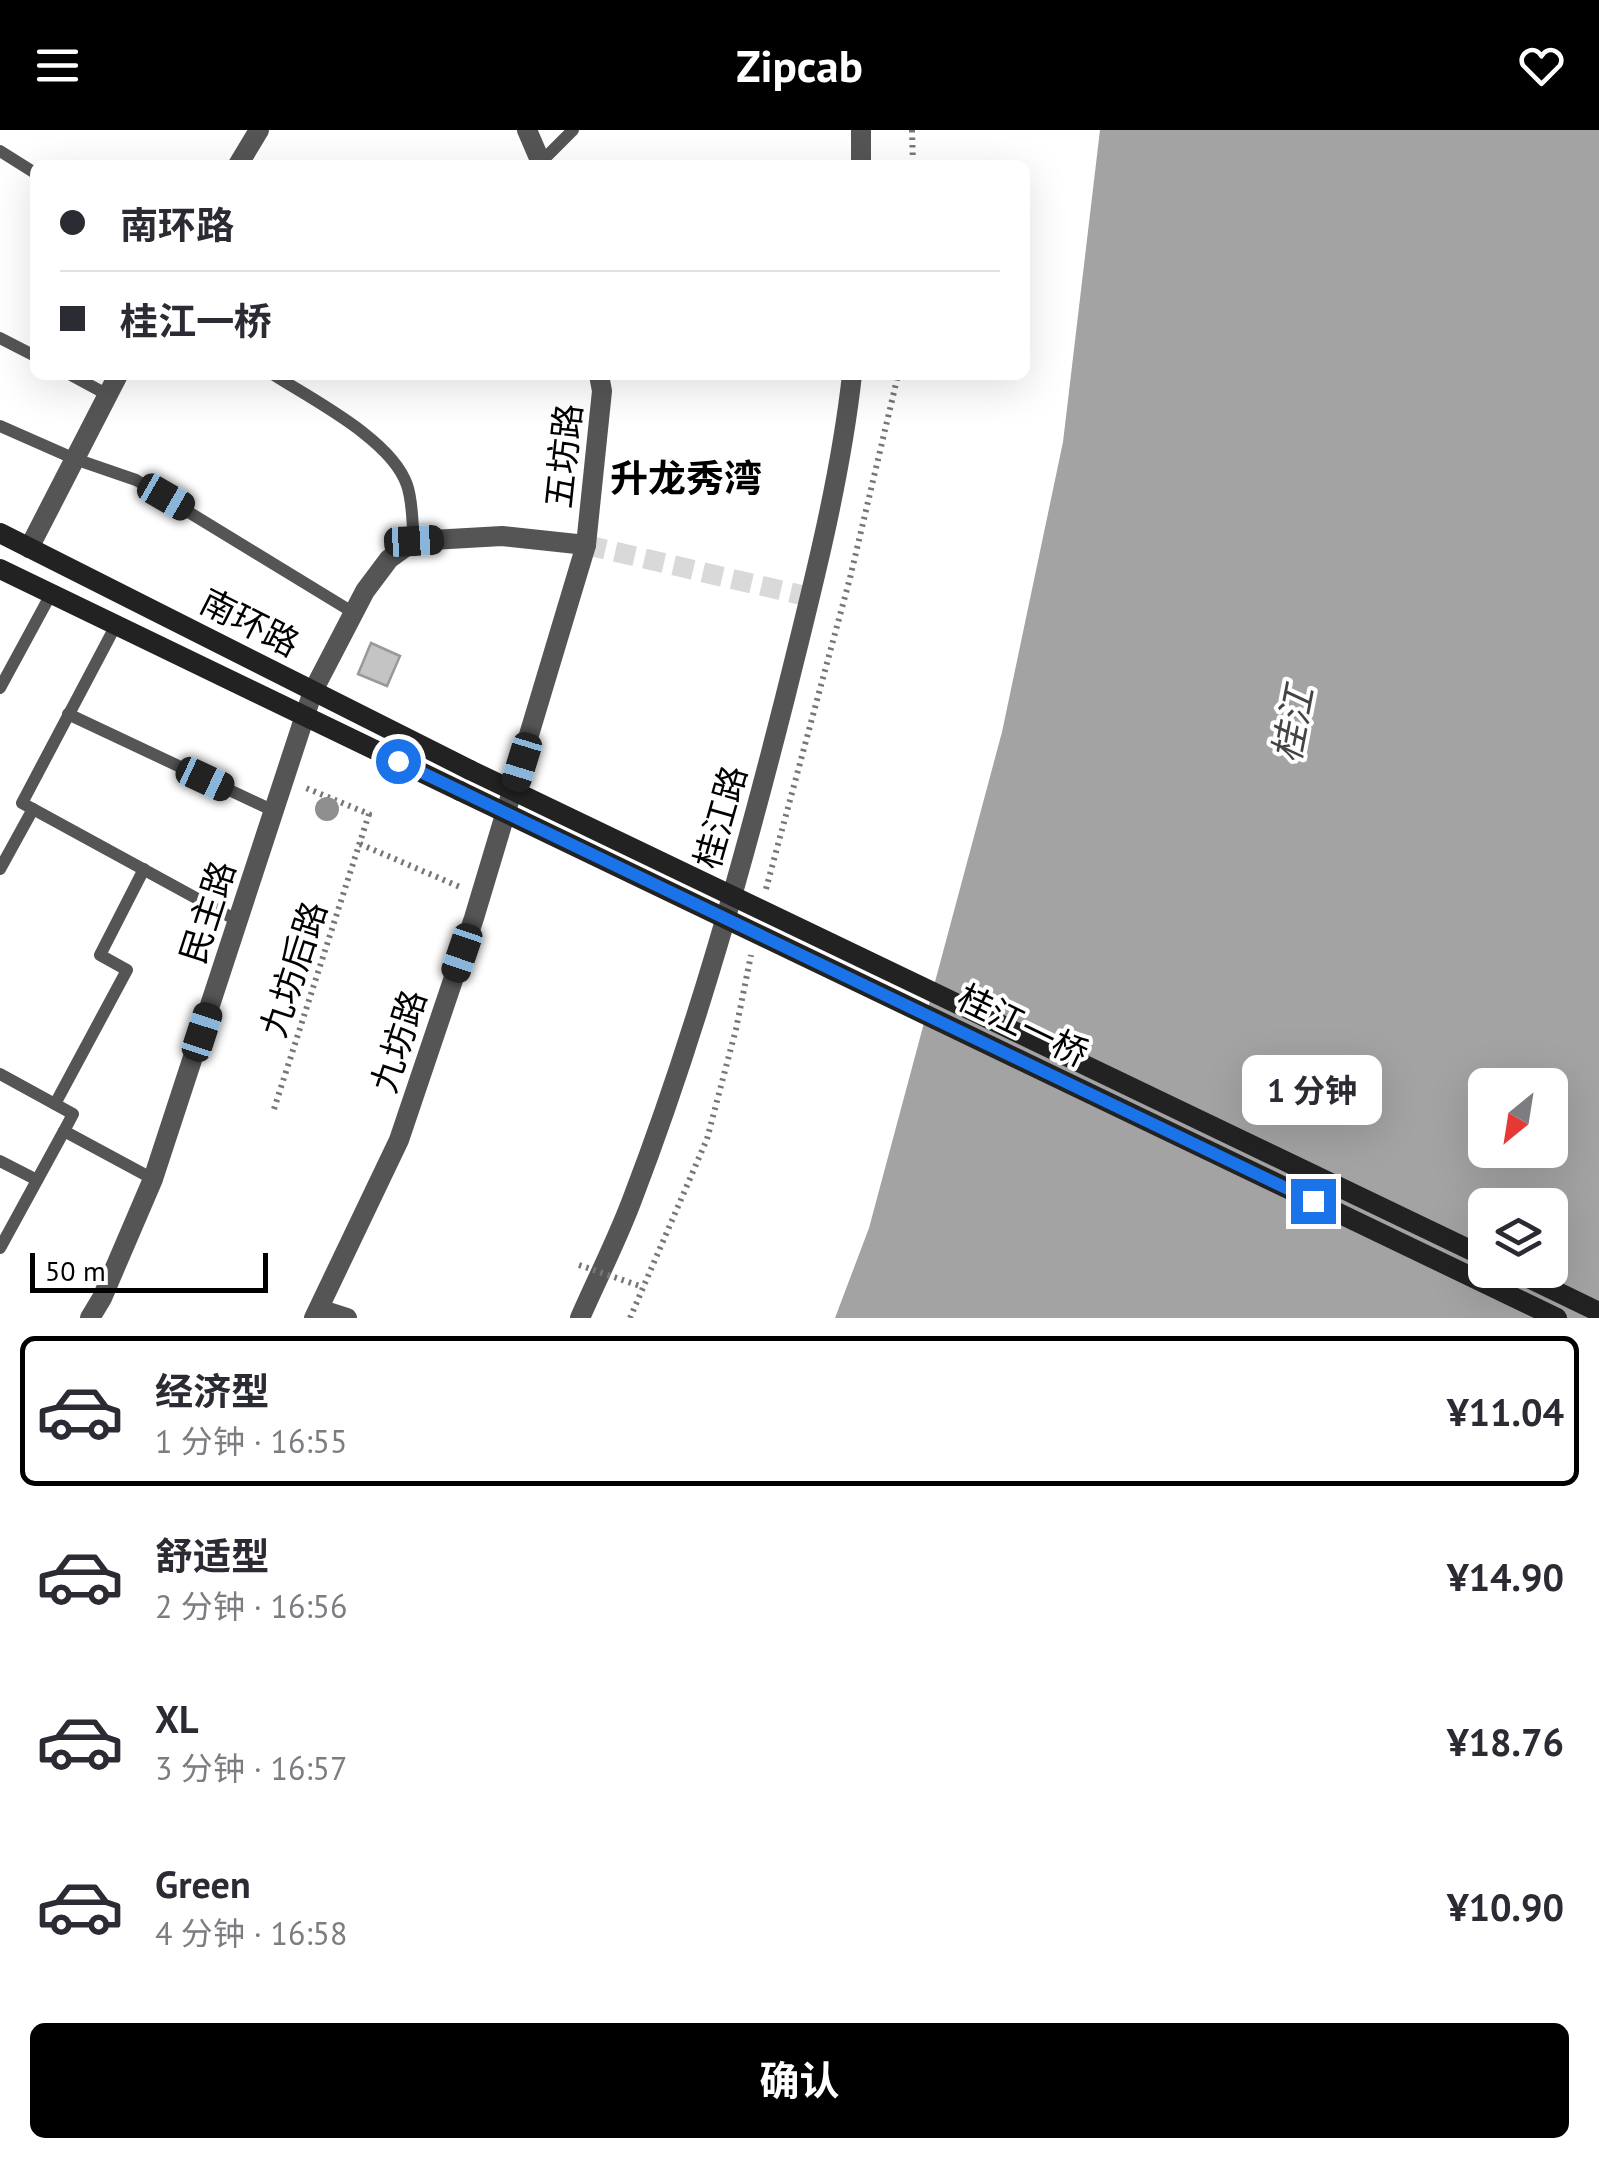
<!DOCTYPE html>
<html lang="zh">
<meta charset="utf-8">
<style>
:root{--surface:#fff;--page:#f7f7f7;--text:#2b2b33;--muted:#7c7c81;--line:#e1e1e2;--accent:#000}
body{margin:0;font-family:"PT Sans","Noto Sans SC",sans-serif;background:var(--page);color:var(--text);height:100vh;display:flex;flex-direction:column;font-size:38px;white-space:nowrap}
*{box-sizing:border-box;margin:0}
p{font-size:32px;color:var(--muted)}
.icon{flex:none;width:55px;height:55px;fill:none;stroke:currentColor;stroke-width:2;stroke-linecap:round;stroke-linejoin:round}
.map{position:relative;height:1188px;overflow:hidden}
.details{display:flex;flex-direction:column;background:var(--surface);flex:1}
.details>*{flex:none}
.guide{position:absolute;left:30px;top:30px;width:1000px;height:220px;border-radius:15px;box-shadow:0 10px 40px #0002;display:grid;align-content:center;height:220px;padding:0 30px;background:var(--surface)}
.needle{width:65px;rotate:210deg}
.controls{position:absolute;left:1468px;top:938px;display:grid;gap:20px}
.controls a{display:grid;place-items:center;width:100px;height:100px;border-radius:15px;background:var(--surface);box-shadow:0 10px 40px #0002;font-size:50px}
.scale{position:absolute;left:30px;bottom:25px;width:238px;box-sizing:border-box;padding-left:10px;border:5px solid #000;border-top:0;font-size:28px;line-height:35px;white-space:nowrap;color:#000;-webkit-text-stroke:8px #fff;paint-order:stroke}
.end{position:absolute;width:45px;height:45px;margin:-22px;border:12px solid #1a73e8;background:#fff;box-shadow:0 0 0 5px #fff}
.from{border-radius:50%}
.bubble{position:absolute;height:70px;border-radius:15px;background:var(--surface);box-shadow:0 10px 40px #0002;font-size:32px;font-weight:700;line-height:70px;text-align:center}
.car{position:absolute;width:30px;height:60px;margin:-30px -15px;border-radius:12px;box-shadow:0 0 8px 2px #0007;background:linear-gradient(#222 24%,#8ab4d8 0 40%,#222 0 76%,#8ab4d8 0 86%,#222 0)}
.guide b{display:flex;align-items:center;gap:35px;height:95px;font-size:38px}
.guide b+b{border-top:2px solid var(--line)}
.guide i{width:25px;height:25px;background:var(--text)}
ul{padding:18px 0 0;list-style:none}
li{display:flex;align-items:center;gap:30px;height:150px;margin:0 20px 15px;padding:0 10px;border:5px solid transparent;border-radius:15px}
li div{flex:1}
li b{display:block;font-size:38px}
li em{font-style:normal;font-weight:700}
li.selected{border-color:var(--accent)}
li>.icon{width:90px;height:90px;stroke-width:1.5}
.button{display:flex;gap:20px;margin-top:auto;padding:20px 30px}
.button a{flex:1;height:115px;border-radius:15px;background:var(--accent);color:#fff;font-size:40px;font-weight:700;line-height:115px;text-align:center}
header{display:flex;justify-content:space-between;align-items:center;height:130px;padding:0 30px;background:var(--accent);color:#fff;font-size:45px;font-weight:700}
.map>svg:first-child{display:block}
.water{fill:#a3a3a3;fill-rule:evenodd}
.building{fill:#c4c4c4;stroke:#999;stroke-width:2.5}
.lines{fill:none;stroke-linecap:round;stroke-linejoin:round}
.minor-tunnel{stroke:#d9d9d9;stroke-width:20;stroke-dasharray:20 10;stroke-linecap:butt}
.path{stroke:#777;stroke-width:6;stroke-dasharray:2.5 5;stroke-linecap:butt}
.service{stroke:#555;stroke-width:12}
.minor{stroke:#555;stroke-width:20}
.tertiary{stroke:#555;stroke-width:20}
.secondary{stroke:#222;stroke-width:20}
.path-bridge{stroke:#777;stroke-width:6;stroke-dasharray:2.5 5;stroke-linecap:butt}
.secondary-bridge{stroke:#222;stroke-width:20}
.tree{fill:#8f8f8f}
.route{stroke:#1a73e8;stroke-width:12}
.labels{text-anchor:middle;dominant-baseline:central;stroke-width:8;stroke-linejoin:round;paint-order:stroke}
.street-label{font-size:35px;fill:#000;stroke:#fff}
.neighbourhood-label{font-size:38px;font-weight:bold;fill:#000;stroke:#fff}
.water-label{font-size:38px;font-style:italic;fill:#444;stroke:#fff}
</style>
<header><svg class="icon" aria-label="menu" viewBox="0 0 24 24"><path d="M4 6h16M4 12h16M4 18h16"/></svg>Zipcab<svg class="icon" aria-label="heart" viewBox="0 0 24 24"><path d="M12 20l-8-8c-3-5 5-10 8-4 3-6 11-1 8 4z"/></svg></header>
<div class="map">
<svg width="1599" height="1188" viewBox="0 0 1599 1188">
<rect width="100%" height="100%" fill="#fff"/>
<path class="water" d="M1100 0H1599V1188H835L869 1098 1002 602 1063 312ZM1485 955H1550V1020H1485ZM1485 1075H1550V1140H1485Z"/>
<polygon class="building" points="371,513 400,526 387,556 358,544"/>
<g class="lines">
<polyline class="minor-tunnel" points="586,415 810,467"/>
<g class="path">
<polyline points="912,0 913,35"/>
<polyline points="360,714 460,757"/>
<polyline points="766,759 850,448 898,245"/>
<polyline points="274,979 369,684 306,658"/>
<polyline points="630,1188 707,1009 736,899 751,825"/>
</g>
<g class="service">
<polyline points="0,21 35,43"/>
<polyline points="541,32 573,0"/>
<polyline points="0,208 35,226"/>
<polyline points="71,245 108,265"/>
<path d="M274 245C313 270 392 310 407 355 413 372 412 394 414 411"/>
<polyline points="0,296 75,329 136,350 354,483"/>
<polyline points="116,495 22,673 238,791"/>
<polyline points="0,558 51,464"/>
<polyline points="68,584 274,681"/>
<polyline points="0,739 33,679"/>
<polyline points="0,944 73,984 64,1001 153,1049"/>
<polyline points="55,974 127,840 100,825 144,739"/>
<polyline points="0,1031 37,1050"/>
<polyline points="0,1118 64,1001"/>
</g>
<g class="minor">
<polyline points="527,0 542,35"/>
<polyline points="238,35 259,0"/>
<polyline points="29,418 118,245"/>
<polyline points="319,1179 347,1188"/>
<polyline points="90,1188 102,1168 153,1049 313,561 365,461 389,429 414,411 502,406 586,415"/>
<polyline points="314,1188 399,1010 474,788 586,415 602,261 599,245"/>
</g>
<g class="tertiary">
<polyline points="861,0 861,35"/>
<path d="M580 1188C597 1149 617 1110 632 1070 695 906 743 734 786 564 812 459 840 352 852 245"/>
</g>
<g class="secondary">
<polyline points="0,403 470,640"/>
<polyline points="0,439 460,661"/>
<polyline points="1512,1140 1599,1182"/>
</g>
<polyline class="path-bridge" points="579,1135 643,1157"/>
<g class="secondary-bridge">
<polyline points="470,640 1485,1127"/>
<polyline points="460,661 1557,1188"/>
</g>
</g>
<circle class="tree" cx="327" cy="679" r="12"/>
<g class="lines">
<polyline class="route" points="398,631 1313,1071"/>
</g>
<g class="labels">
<g class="street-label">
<text transform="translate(563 326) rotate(-84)">五坊路</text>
<text transform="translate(250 492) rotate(27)">南环路</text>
<text transform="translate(720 687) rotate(-74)">桂江路</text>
<text transform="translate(207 782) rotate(-72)">民主路</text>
<text transform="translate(293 839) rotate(-72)">九坊后路</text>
<text transform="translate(1023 895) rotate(26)">桂江一桥</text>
<text transform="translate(398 911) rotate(-72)">九坊路</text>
</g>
<g class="neighbourhood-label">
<text x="686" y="347">升龙秀湾</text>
</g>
<g class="water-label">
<text transform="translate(1292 594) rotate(-79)">桂江</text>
</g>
</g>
</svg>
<div class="controls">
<a><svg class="needle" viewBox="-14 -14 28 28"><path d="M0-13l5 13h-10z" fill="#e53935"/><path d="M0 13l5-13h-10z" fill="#7c7c81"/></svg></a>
<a><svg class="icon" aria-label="layers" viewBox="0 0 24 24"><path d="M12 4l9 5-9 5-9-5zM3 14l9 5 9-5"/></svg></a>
</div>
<div class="scale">50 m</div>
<i class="end from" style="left:398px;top:631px"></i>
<i class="end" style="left:1313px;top:1071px"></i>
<div class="bubble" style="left:1242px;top:925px;width:140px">1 分钟</div>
<i class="car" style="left:166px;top:367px;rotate:120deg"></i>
<i class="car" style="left:414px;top:411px;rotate:87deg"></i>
<i class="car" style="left:522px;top:632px;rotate:197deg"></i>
<i class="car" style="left:205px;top:649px;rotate:115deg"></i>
<i class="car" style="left:462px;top:823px;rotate:199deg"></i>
<i class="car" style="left:202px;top:902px;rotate:18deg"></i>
<div class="guide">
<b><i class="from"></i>南环路</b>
<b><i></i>桂江一桥</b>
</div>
</div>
<section class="details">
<ul>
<li class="selected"><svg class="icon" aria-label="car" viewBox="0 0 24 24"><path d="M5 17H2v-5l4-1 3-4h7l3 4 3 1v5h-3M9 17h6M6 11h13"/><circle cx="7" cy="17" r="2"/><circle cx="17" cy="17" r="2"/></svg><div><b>经济型</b><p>1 分钟 · 16:55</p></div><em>¥11.04</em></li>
<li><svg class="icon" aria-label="car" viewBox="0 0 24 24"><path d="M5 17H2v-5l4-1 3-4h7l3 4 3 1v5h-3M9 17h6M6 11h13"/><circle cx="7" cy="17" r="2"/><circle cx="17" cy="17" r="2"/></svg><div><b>舒适型</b><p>2 分钟 · 16:56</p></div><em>¥14.90</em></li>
<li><svg class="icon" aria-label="car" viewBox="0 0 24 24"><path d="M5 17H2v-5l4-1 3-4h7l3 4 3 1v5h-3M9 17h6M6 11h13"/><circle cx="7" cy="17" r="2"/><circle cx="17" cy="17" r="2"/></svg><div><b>XL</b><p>3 分钟 · 16:57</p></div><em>¥18.76</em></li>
<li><svg class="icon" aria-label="car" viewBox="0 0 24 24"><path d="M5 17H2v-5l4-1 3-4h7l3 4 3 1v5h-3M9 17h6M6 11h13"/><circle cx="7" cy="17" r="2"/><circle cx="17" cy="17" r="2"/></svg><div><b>Green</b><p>4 分钟 · 16:58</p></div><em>¥10.90</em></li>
</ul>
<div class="button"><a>确认</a></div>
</section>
